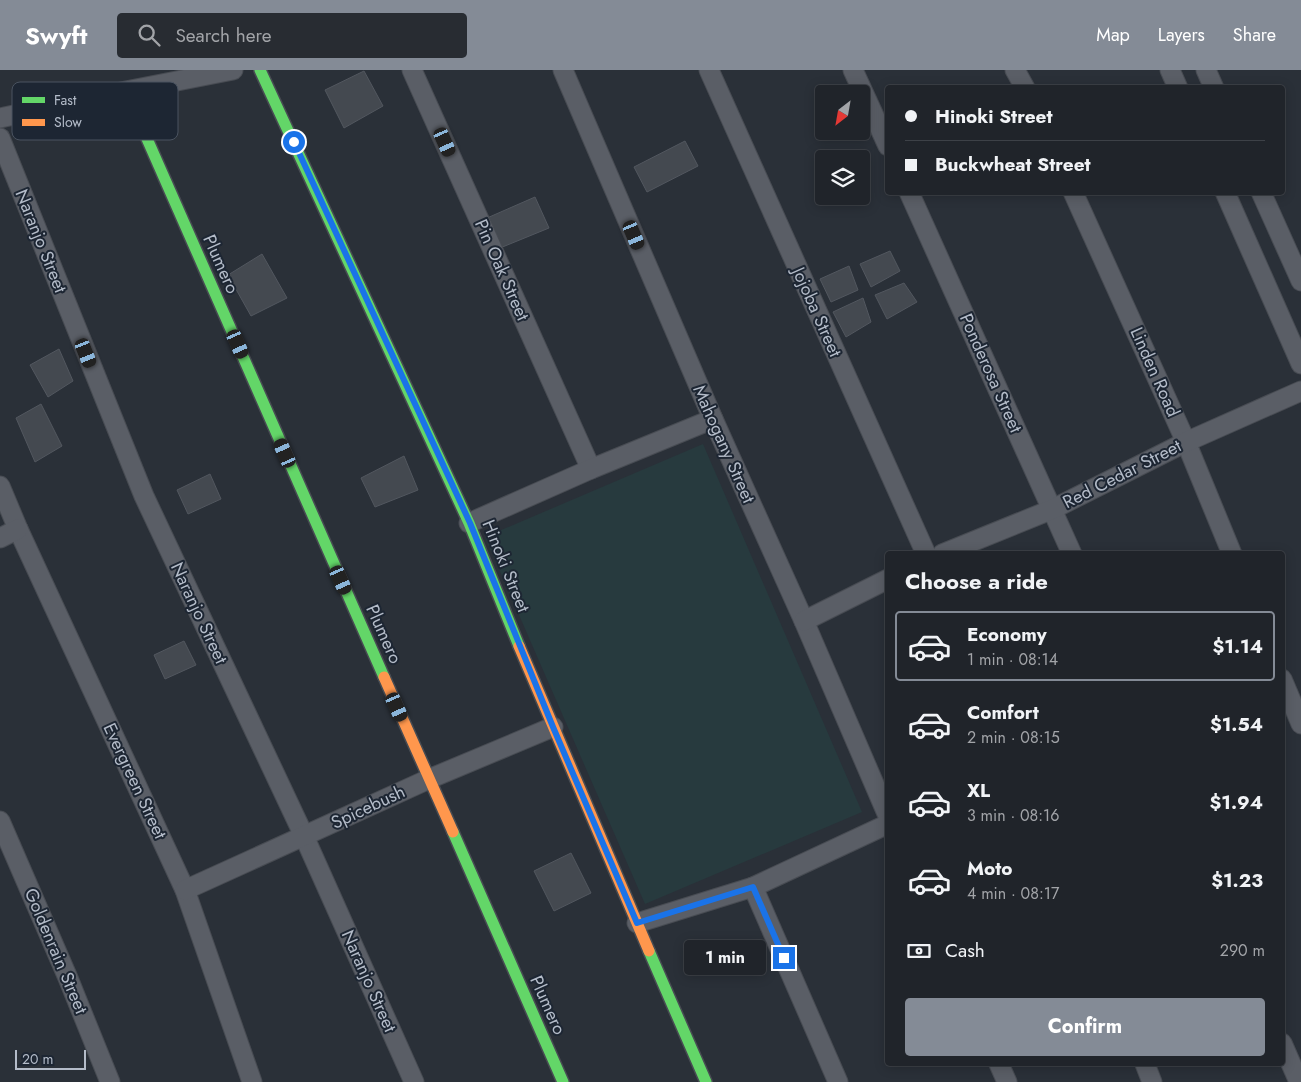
<!DOCTYPE html>
<meta charset="utf-8">
<style>
:root{--surface:#20242a;--page:#282c32;--text:#f1f3f6;--muted:#a2a4a8;--line:#3d4147;--accent:#848b96}
body{margin:0;font-family:Jost,sans-serif;background:var(--page);color:var(--text);height:100vh;display:flex;flex-direction:column;font-size:19px;white-space:nowrap}
*{box-sizing:border-box;margin:0}
p{font-size:16px;color:var(--muted)}
.icon{flex:none;width:28px;height:28px;fill:none;stroke:currentColor;stroke-width:2;stroke-linecap:round;stroke-linejoin:round}
.map{position:relative;flex:1;overflow:hidden}
.panel{position:absolute;left:885px;top:481px;width:400px;height:515px;display:flex;flex-direction:column;background:var(--surface);border-radius:5px;box-shadow:0 2px 12px #0003,0 0 0 1px var(--line)}
.panel>*{flex:none}
.banner{position:absolute;left:885px;top:15px;width:400px;height:110px;border-radius:5px;box-shadow:0 2px 12px #0003,0 0 0 1px var(--line);display:grid;align-content:center;height:110px;padding:0 20px;background:var(--surface)}
.needle{width:32px;rotate:211deg}
.controls{position:absolute;left:815px;top:15px;display:grid;gap:10px}
.controls a{display:grid;place-items:center;width:55px;height:55px;border-radius:5px;background:var(--surface);box-shadow:0 2px 12px #0003,0 0 0 1px var(--line);font-size:25px}
.scale{position:absolute;left:15px;bottom:12px;width:71px;box-sizing:border-box;padding-left:5px;border:2px solid #b4bcc9;border-top:0;font-size:14px;line-height:18px;white-space:nowrap;color:#b4bcc9;-webkit-text-stroke:4px #1d2633;paint-order:stroke}
.end{position:absolute;width:22px;height:22px;margin:-11px;border:6px solid #1a73e8;background:#fff;box-shadow:0 0 0 2px #fff}
.from{border-radius:50%}
.bubble{position:absolute;height:35px;border-radius:5px;background:var(--surface);box-shadow:0 2px 12px #0003,0 0 0 1px var(--line);font-size:16px;font-weight:700;line-height:35px;text-align:center}
.car{position:absolute;width:15px;height:30px;margin:-15px -8px;border-radius:6px;box-shadow:0 0 4px 1px #0007;background:linear-gradient(#222 24%,#8ab4d8 0 40%,#222 0 76%,#8ab4d8 0 86%,#222 0)}
.banner b{display:flex;align-items:center;gap:18px;height:48px;font-size:19px}
.banner b+b{border-top:1px solid var(--line)}
.banner i{width:12px;height:12px;background:var(--text)}
ul{padding:0;list-style:none}
li{display:flex;align-items:center;gap:15px;height:70px;margin:0 10px 8px;padding:0 10px;border:2px solid transparent;border-radius:5px}
li div{flex:1}
li b{display:block;font-size:19px}
li em{font-style:normal;font-weight:700}
li.on{border-color:var(--accent)}
li>.icon{width:45px;height:45px;stroke-width:1.5}
h2{padding:0 20px;font-size:22px;line-height:60px}
.pay{display:flex;align-items:center;gap:12px;height:55px;padding:0 20px;font-size:19px}
.pay p{margin-inline-start:auto}
.button{display:flex;gap:10px;margin-top:auto;padding:10px 20px}
.button a{flex:1;height:58px;border-radius:5px;background:var(--accent);color:#fff;font-size:20px;font-weight:700;line-height:58px;text-align:center}
header{display:flex;align-items:center;gap:30px;box-sizing:border-box;height:70px;padding:0 25px;background:var(--accent);color:#fff}
header strong{font-size:24px}
nav{display:flex;gap:28px;margin-inline-start:auto;font-size:18px}
.search{width:350px;height:45px;background:var(--page);display:flex;align-items:center;gap:12px;box-sizing:border-box;padding:0 18px;border-radius:5px;color:var(--muted);font-size:19px}
.map>svg:first-child{display:block}
.green{fill:#273a3e}
.building{fill:#444950;stroke:#52575f}
.lines{fill:none;stroke-linecap:round;stroke-linejoin:round}
.street-casing{stroke:#484c53;stroke-width:21}
.fast-casing{stroke:#484c53;stroke-width:14}
.slow-casing{stroke:#484c53;stroke-width:14}
.street{stroke:#5a5e66;stroke-width:19}
.fast{stroke:#63d668;stroke-width:11}
.slow{stroke:#ff974d;stroke-width:11}
.route{stroke:#1a73e8;stroke-width:6}
.labels{text-anchor:middle;dominant-baseline:central;stroke-width:4;stroke-linejoin:round;paint-order:stroke}
.street-label{font-size:18px;fill:#b4bcc9;stroke:#1d2633}
.key{fill:#1d2633;stroke:#4a5360;stroke-width:1}
.key-label{font-size:14px;fill:#b4bcc9}
</style>
<header>
<strong>Swyft</strong>
<div class="search"><svg class="icon" aria-label="search" viewBox="0 0 24 24"><circle cx="10" cy="10" r="6"/><path d="M15 15l6 6"/></svg>Search here</div>
<nav><a>Map</a><a>Layers</a><a>Share</a></nav>
</header>
<div class="map">
<svg width="1301" height="1012" viewBox="0 0 1301 1012">
<rect width="100%" height="100%" fill="#2a3038"/>
<polygon class="green" points="703,374 862,742 645,834 485,467"/>
<g class="building">
<polygon points="364,1 383,36 344,58 325,20"/>
<polygon points="685,71 698,96 647,122 634,97"/>
<polygon points="535,127 549,158 500,178 487,148"/>
<polygon points="890,181 900,201 871,217 860,194"/>
<polygon points="262,184 287,228 251,246 228,205"/>
<polygon points="849,196 858,220 831,232 820,209"/>
<polygon points="904,213 917,232 887,249 875,225"/>
<polygon points="863,228 871,252 846,267 833,242"/>
<polygon points="59,279 73,311 48,327 30,295"/>
<polygon points="41,334 62,376 35,392 16,348"/>
<polygon points="404,386 418,420 375,437 361,408"/>
<polygon points="210,404 221,429 188,444 177,420"/>
<polygon points="184,571 196,595 165,609 154,585"/>
<polygon points="571,783 591,823 554,841 534,801"/>
</g>
<g class="lines">
<defs>
<g id="street">
<polyline points="412,0 591,399"/>
<polyline points="563,0 713,349 804,551 888,746"/>
<polyline points="709,0 926,484"/>
<polyline points="853,0 888,76"/>
<polyline points="1015,0 1025,18"/>
<polyline points="1170,0 1178,18"/>
<polyline points="1206,0 1214,18"/>
<polyline points="0,48 126,21 233,0"/>
<polyline points="0,68 144,426 304,766 414,1012"/>
<polyline points="909,122 1072,484"/>
<polyline points="1073,122 1186,372 1232,484"/>
<polyline points="1225,122 1301,294"/>
<polyline points="1261,122 1301,211"/>
<polyline points="0,416 18,459 185,820 252,1012"/>
<polyline points="469,453 591,399 713,349"/>
<polyline points="0,468 18,459"/>
<polyline points="942,484 1053,439 1186,372 1301,321"/>
<polyline points="804,551 888,509"/>
<polyline points="1282,609 1301,654"/>
<polyline points="0,751 68,908 110,1012"/>
<polyline points="753,817 838,1012"/>
<polyline points="185,820 429,709 553,657"/>
<polyline points="637,853 753,817 888,754"/>
<polyline points="1282,973 1299,1012"/>
<polyline points="999,994 1007,1012"/>
<polyline points="1145,994 1152,1012"/>
</g>
<g id="fast">
<polyline points="260,0 469,453 519,576"/>
<polyline points="126,21 384,607"/>
<polyline points="453,762 563,1012"/>
<polyline points="649,881 706,1012"/>
</g>
<g id="slow">
<polyline points="519,576 649,881"/>
<polyline points="384,607 453,762"/>
</g>
</defs>
<use href="#street" class="street-casing"/>
<use href="#fast" class="fast-casing"/>
<use href="#slow" class="slow-casing"/>
<use href="#street" class="street"/>
<use href="#fast" class="fast"/>
<use href="#slow" class="slow"/>
</g>
<g class="lines">
<polyline class="route" points="294,72 470,453 553,657 637,853 753,817 784,888"/>
</g>
<g class="labels">
<g class="street-label">
<text transform="translate(41 171) rotate(68)">Naranjo Street</text>
<text transform="translate(221 194) rotate(66)">Plumero</text>
<text transform="translate(502 200) rotate(66)">Pin Oak Street</text>
<text transform="translate(817 242) rotate(66)">Jojoba Street</text>
<text transform="translate(1155 302) rotate(66)">Linden Road</text>
<text transform="translate(991 303) rotate(66)">Ponderosa Street</text>
<text transform="translate(724 374) rotate(66)">Mahogany Street</text>
<text transform="translate(1122 404) rotate(-27)">Red Cedar Street</text>
<text transform="translate(506 496) rotate(68)">Hinoki Street</text>
<text transform="translate(199 543) rotate(65)">Naranjo Street</text>
<text transform="translate(384 564) rotate(66)">Plumero</text>
<text transform="translate(135 711) rotate(65)">Evergreen Street</text>
<text transform="translate(368 737) rotate(-25)">Spicebush</text>
<text transform="translate(56 881) rotate(67)">Goldenrain Street</text>
<text transform="translate(369 911) rotate(66)">Naranjo Street</text>
<text transform="translate(548 935) rotate(66)">Plumero</text>
</g>
</g>
<rect x="12" y="12" width="166" height="58" rx="8" class="key"/>
<rect x="22" y="27" width="23" height="6" fill="#63d668"/>
<rect x="22" y="49" width="23" height="7" fill="#ff974d"/>
<g class="key-label">
<text x="54" y="35">Fast</text>
<text x="54" y="57">Slow</text>
</g>
</svg>
<div class="controls">
<a><svg class="needle" viewBox="-14 -14 28 28"><path d="M0-13l5 13h-10z" fill="#e53935"/><path d="M0 13l5-13h-10z" fill="#a2a4a8"/></svg></a>
<a><svg class="icon" aria-label="layers" viewBox="0 0 24 24"><path d="M12 4l9 5-9 5-9-5zM3 14l9 5 9-5"/></svg></a>
</div>
<div class="scale">20 m</div>
<i class="end from" style="left:294px;top:72px"></i>
<i class="end" style="left:784px;top:888px"></i>
<div class="bubble" style="left:684px;top:870px;width:82px">1 min</div>
<i class="car" style="left:445px;top:72px;rotate:156deg"></i>
<i class="car" style="left:634px;top:165px;rotate:157deg"></i>
<i class="car" style="left:238px;top:274px;rotate:156deg"></i>
<i class="car" style="left:86px;top:283px;rotate:158deg"></i>
<i class="car" style="left:285px;top:383px;rotate:336deg"></i>
<i class="car" style="left:341px;top:510px;rotate:156deg"></i>
<i class="car" style="left:397px;top:637px;rotate:156deg"></i>
<div class="banner">
<b><i class="from"></i>Hinoki Street</b>
<b><i></i>Buckwheat Street</b>
</div>
<section class="panel">
<h2>Choose a ride</h2>
<ul>
<li class="on"><svg class="icon" aria-label="car" viewBox="0 0 24 24"><path d="M5 17H2v-5l4-1 3-4h7l3 4 3 1v5h-3M9 17h6M6 11h13"/><circle cx="7" cy="17" r="2"/><circle cx="17" cy="17" r="2"/></svg><div><b>Economy</b><p>1 min · 08:14</p></div><em>$1.14</em></li>
<li><svg class="icon" aria-label="car" viewBox="0 0 24 24"><path d="M5 17H2v-5l4-1 3-4h7l3 4 3 1v5h-3M9 17h6M6 11h13"/><circle cx="7" cy="17" r="2"/><circle cx="17" cy="17" r="2"/></svg><div><b>Comfort</b><p>2 min · 08:15</p></div><em>$1.54</em></li>
<li><svg class="icon" aria-label="car" viewBox="0 0 24 24"><path d="M5 17H2v-5l4-1 3-4h7l3 4 3 1v5h-3M9 17h6M6 11h13"/><circle cx="7" cy="17" r="2"/><circle cx="17" cy="17" r="2"/></svg><div><b>XL</b><p>3 min · 08:16</p></div><em>$1.94</em></li>
<li><svg class="icon" aria-label="car" viewBox="0 0 24 24"><path d="M5 17H2v-5l4-1 3-4h7l3 4 3 1v5h-3M9 17h6M6 11h13"/><circle cx="7" cy="17" r="2"/><circle cx="17" cy="17" r="2"/></svg><div><b>Moto</b><p>4 min · 08:17</p></div><em>$1.23</em></li>
</ul>
<div class="pay"><svg class="icon" aria-label="cash" viewBox="0 0 24 24"><path d="M3 7h18v10H3z"/><circle cx="12" cy="12" r="2"/></svg>Cash<p>290 m</p></div>
<div class="button"><a>Confirm</a></div>
</section>
</div>
